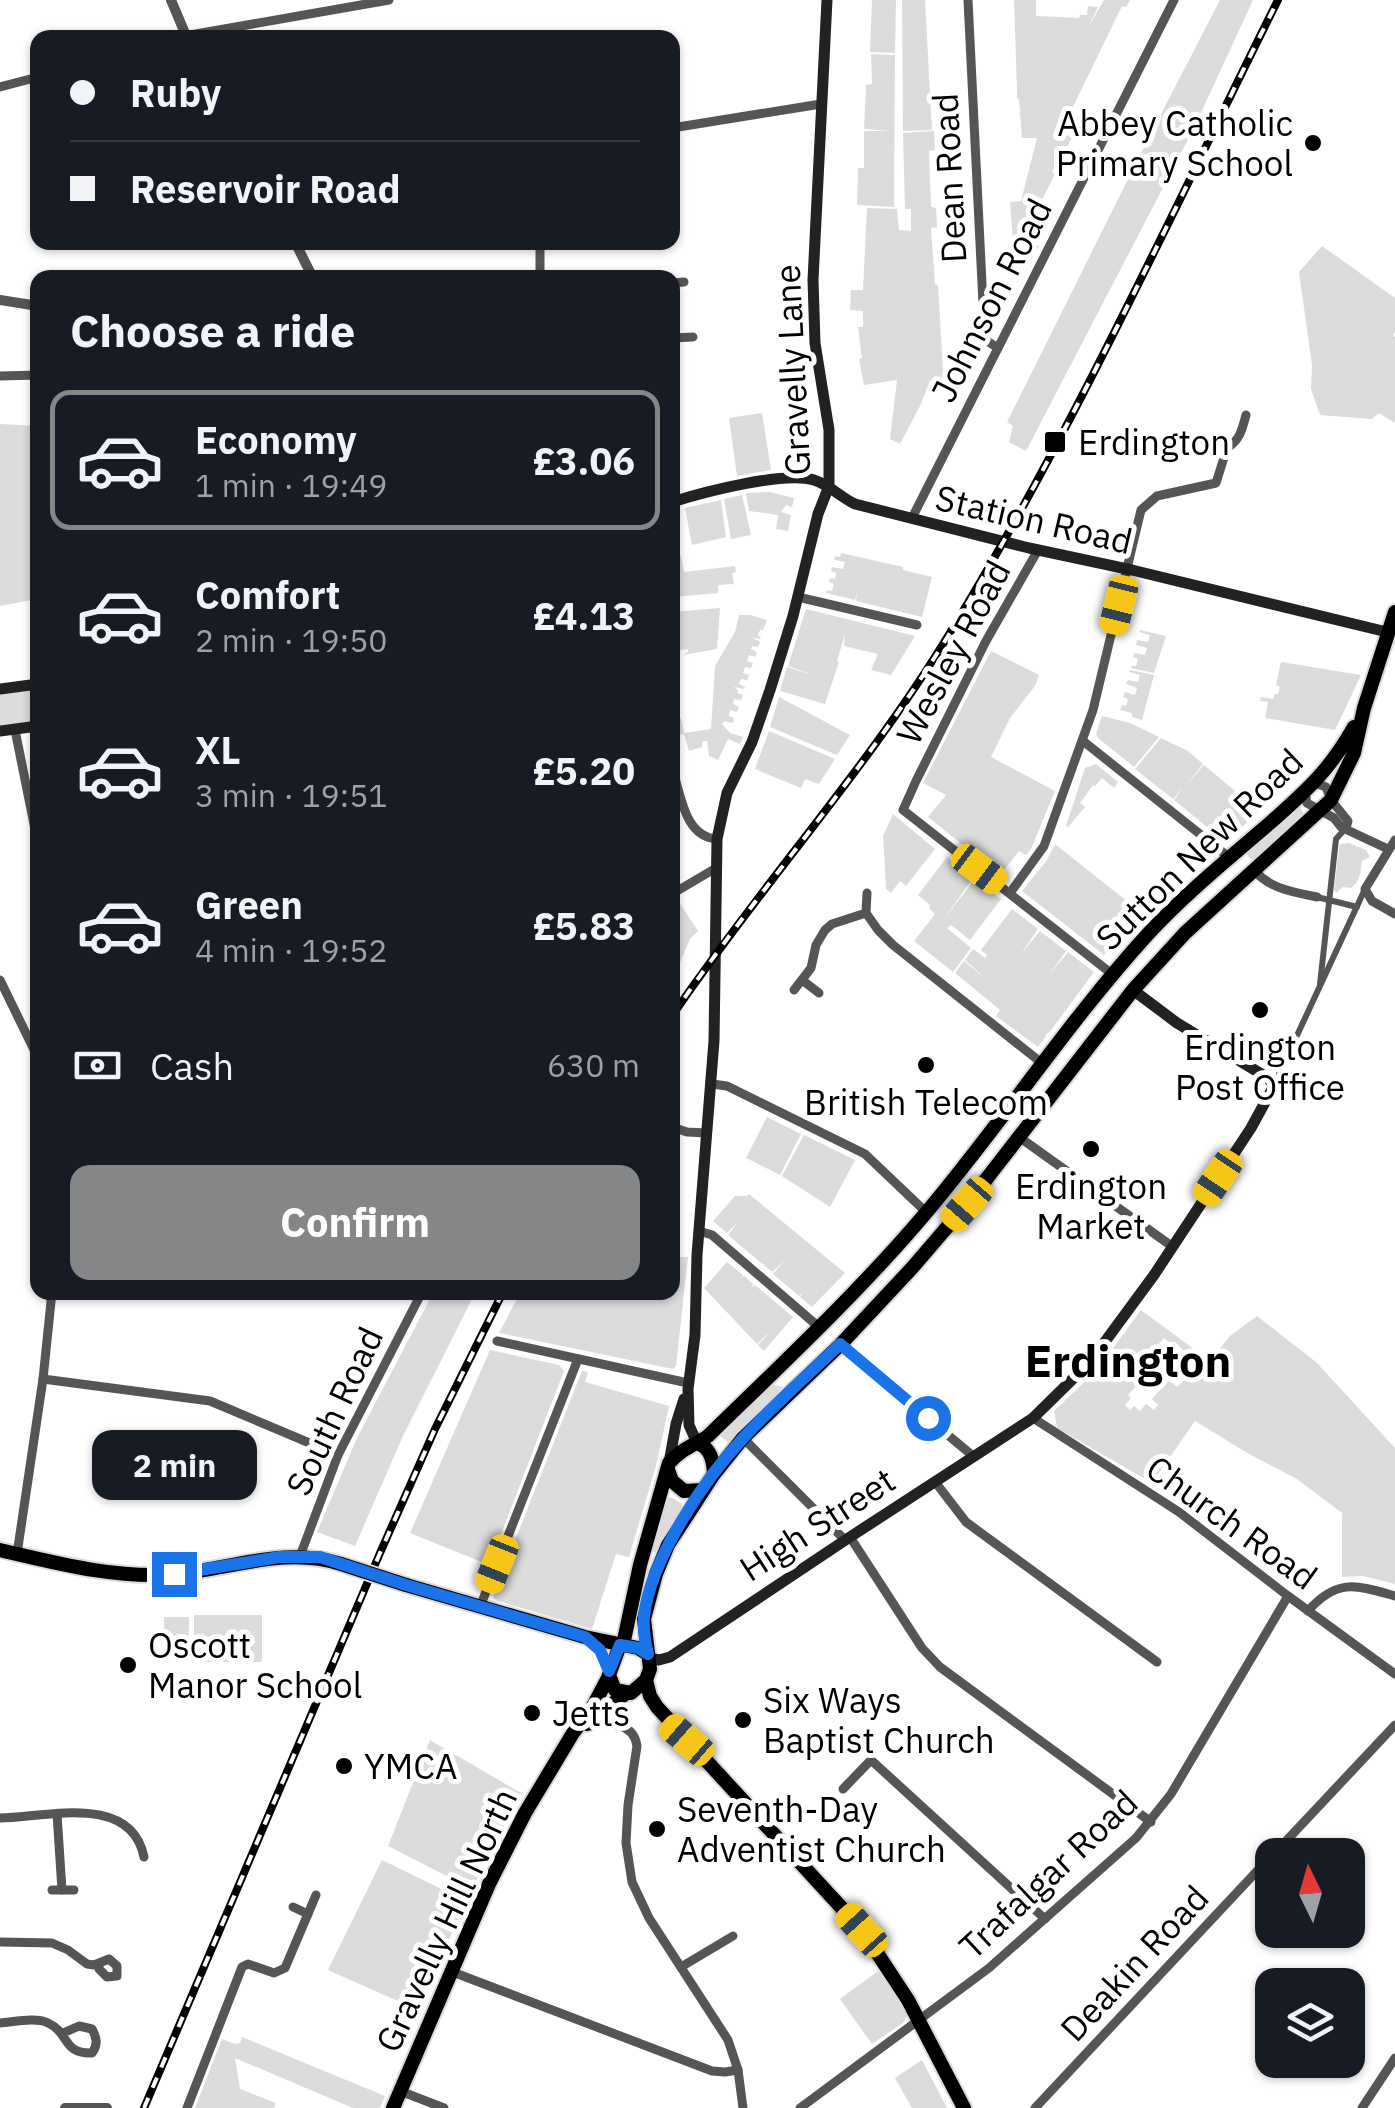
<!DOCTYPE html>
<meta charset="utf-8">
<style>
:root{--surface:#171b24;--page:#242831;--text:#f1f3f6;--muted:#9ea1a6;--line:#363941;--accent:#858687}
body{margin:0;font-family:"IBM Plex Sans",sans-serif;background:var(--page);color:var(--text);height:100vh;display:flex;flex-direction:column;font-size:38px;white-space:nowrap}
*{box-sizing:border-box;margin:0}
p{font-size:32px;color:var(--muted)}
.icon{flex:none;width:55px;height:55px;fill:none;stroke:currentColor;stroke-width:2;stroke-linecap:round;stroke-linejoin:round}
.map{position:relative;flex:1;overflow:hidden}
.details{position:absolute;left:30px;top:270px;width:650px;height:1030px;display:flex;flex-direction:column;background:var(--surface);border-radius:20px;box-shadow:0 2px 8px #0004}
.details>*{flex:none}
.hud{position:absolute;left:30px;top:30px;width:650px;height:220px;border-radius:20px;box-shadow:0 2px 8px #0004;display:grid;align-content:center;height:220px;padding:0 40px;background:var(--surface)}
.needle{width:65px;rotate:355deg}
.fabs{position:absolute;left:1255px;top:1838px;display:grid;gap:20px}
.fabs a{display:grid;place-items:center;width:110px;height:110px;border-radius:20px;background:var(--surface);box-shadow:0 2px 8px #0004;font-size:50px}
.end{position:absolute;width:45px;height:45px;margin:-22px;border:12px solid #1a73e8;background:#fff;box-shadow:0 0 0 5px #fff}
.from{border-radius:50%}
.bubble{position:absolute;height:70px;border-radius:20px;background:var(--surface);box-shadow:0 2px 8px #0004;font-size:32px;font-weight:700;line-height:70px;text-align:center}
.car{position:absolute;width:30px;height:60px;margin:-30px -15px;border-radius:12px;box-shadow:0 0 8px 2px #0007;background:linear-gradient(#f5c518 24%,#345 0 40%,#f5c518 0 76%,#345 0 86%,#f5c518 0)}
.hud b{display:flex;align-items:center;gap:35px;height:95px;font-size:38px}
.hud b+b{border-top:2px solid var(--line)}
.hud i{width:25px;height:25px;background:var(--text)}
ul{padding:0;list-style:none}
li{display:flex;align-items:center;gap:30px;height:140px;margin:0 20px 15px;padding:0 20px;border:5px solid transparent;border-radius:20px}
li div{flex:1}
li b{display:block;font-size:38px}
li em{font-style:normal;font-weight:700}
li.on{border-color:var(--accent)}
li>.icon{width:90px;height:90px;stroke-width:1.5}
h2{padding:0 40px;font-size:45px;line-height:120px}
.pay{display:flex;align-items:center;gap:25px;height:110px;padding:0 40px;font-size:38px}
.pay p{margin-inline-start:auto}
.action{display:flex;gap:20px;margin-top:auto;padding:20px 40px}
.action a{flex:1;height:115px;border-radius:20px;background:var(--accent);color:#fff;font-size:40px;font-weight:700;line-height:115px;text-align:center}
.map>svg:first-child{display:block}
.green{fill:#dcdcdc;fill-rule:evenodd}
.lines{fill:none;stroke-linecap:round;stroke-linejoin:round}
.primary-casing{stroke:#dbdbdb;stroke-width:18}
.pedestrian{stroke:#555;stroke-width:6}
.minor{stroke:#555;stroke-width:9}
.tertiary{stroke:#555;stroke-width:10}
.secondary{stroke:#222;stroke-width:11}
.primary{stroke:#000;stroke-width:14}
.rail-casing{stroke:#000;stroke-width:8}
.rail{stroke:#fff;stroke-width:4;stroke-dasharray:11;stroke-linecap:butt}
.primary-bridge-casing{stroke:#dbdbdb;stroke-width:18;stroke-linecap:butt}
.primary-bridge{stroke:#000;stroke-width:14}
.route{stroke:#1a73e8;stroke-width:12}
.poi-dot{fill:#000;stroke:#fff;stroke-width:4}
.labels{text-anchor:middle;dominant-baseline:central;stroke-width:10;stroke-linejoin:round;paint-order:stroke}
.poi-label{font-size:35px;fill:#000;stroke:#fff;text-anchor:start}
.street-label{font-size:35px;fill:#000;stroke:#fff}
.district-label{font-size:45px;font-weight:bold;fill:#000;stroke:#fff}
</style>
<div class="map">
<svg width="1395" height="2108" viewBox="0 0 1395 2108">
<rect width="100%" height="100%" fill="#fff"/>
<g class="green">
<polygon points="872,0 896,0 895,53 870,52"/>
<polygon points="902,0 925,0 932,130 903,131"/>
<polygon points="1014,0 1036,0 1036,16 1079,18 1080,15 1087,15 1088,6 1098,7 1087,29 1104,0 1130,0 1126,7 1122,6 1070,113 1068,113 1059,130 1072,138 1066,149 1061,148 1056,159 1058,161 1052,172 1055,174 1023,237 1039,246 1032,259 1020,252 1014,252 1010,202 1021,201 1037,138 1022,138 1019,99 1017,98 1017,90"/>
<polygon points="1220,0 1253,0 1194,128 1026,451 1009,442 1013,426 1007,422 1145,145"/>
<polygon points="871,54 895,55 894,207 857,205 858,168 864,168 864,131 891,131 864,129 866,85 872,84"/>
<polygon points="934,131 935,150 929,151 931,207 936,208 937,227 931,228 935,284 938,285 943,371 954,372 945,388 930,380 921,404 900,444 890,439 897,380 864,385 859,359 862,358 858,327 863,327 863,311 850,310 851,290 863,290 867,208 897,209 899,230 911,231 911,209 905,209 903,133"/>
<polygon points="1322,246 1395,298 1395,332 1393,336 1395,337 1395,423 1379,413 1372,419 1320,415 1311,389 1312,365 1299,272"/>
<polygon points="762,413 771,470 737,476 729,418"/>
<polygon points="0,424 38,426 37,599 0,606"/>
<polygon points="769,492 794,498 792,507 786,505 781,512 791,515 788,531 776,529 778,515 749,511 746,493"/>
<polygon points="742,495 751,535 731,539 724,499"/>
<polygon points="721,500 726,537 692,545 685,508"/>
<polygon points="841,553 903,567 903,570 932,577 922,617 856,601 857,593 855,600 826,593 827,590 832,591 834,584 829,582 830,578 835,579 836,573 831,571 832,567 843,569 845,562 834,560 835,556 840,557"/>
<polygon points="681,556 684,572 735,566 736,572 732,573 734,584 718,585 718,593 673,597 673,557"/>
<polygon points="720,608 717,649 683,655 688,652 688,649 674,651 673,646 678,644 677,637 673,637 673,631 675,630 673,612"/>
<polygon points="806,609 915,636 891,675 871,670 878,654 844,646 845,634 837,661 839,662 825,704 780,691 787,667 816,676 788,666"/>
<polygon points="739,615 750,615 767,620 763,630 760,630 758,635 761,637 760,639 752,638 760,642 758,647 752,646 751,649 757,652 755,657 749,655 747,661 753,663 751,668 745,667 743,673 749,675 747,680 741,679 739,684 745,687 744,689 734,687 738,690 737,693 743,695 741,700 734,699 733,704 739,707 737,712 730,710 729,716 734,718 733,723 724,721 722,724 730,733 743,737 740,744 728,739 718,760 709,756 707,741 703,741 702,747 689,751 684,734 673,736 673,719 681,718 684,733 711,729 715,666 735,632"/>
<polygon points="1140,630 1166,636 1154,673 1131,668 1131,666 1136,666 1138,659 1133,657 1134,653 1145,655 1147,648 1136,645 1137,640 1148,642 1150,635 1139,632"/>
<polygon points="991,651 1039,675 1035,686 1010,718 991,757 1055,791 1031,849 1026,855 1019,851 1000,875 928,817 946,795 923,783"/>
<polygon points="1281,662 1361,675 1335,730 1265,718 1268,702 1260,701 1261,697 1273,699 1275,694 1278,694 1280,687 1276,685"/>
<polygon points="1130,670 1154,675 1142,720 1132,717 1132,713 1120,710 1122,705 1126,706 1128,699 1123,697 1125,692 1135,695 1137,688 1126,684 1128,680 1138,682 1140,675 1129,672"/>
<polygon points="37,690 37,722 0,726 0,693"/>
<polygon points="779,697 850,735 837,755 770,727"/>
<polygon points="1102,716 1130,723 1159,737 1134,767 1098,738 1096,734"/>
<polygon points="769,731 835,759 819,784 805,779 801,788 755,769"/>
<polygon points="1161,738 1188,751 1203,764 1186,785 1204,765 1259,811 1228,840 1225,838 1223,840 1174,800 1183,788 1173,799 1135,769"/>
<polygon points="1096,764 1118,782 1114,788 1102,778 1095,786 1093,785 1080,803 1085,807 1068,827 1066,826 1085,768"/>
<polygon points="1297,807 1300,807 1304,814 1254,860 1249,858 1246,851"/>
<polygon points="893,814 935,849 906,886 900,881 891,893 886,889 883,836"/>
<path d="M1349 843 1366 850 1370 857 1362 861C1360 871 1361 881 1351 888L1343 887 1336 893 1334 889 1339 849 1340 844Z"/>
<polygon points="1055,844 1138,910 1104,955 1022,891 1047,860"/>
<polygon points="947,857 973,878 943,920 975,879 1001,899 970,940 951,925 947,928 971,948 953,972 914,941 935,914 929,908 930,905 918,895"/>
<polygon points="679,902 698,931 690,939 673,979 673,906"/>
<polygon points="1012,909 1038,929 1021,954 1040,931 1066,951 1050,974 1068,952 1094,972 1052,1029 1047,1034 1045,1034 1046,1036 1038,1047 996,1016 1000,1010 955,973 964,961 989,982 965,960 973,949 985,958 987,955 981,950"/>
<polygon points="767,1117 801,1134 780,1175 746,1158"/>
<polygon points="804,1135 855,1160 830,1207 782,1176"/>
<polygon points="749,1194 845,1273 812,1307 800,1297 803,1292 799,1296 773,1274 785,1260 772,1272 728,1235 739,1221 727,1233 713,1221 735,1196 747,1196"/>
<polygon points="673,1257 688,1257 676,1366 673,1369 499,1333 520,1293 672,1292"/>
<polygon points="727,1262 743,1275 741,1278 744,1276 753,1284 752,1287 755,1285 793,1317 764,1351 758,1345 771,1331 757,1344 704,1288"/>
<polygon points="433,1293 475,1293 402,1438 355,1546 317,1532 357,1438"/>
<path d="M1141 1310 1210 1361 1230 1336 1257 1316 1316 1362 1395 1448V1584L1363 1576 1342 1577V1513L1297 1479 1249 1454 1195 1421 1152 1483 1057 1428 1054 1411 1097 1370ZM1164 1338 1175 1347 1178 1345 1187 1354 1184 1358 1191 1364 1184 1372 1188 1376 1177 1387 1169 1380 1152 1399 1158 1405 1154 1410 1146 1404 1140 1411 1134 1406 1130 1410 1125 1405 1131 1398 1128 1395 1154 1366 1146 1358Z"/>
<polygon points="490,1350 559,1365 564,1371 489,1565 410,1533"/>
<polygon points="582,1371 588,1372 585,1382 669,1406 656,1466 629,1557 616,1554 592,1629 495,1600 493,1596"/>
<polygon points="770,1384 784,1387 730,1444 718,1434"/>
<polygon points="671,1497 682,1504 683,1509 657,1553 651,1551 668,1498"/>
<rect x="194" y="1615" width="68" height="47"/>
<polygon points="189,1617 189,1658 164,1659 164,1617"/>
<polygon points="430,1740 521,1793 472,1889 388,1846"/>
<polygon points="382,1860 466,1901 418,2010 328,1970"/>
<polygon points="878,1971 908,2014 903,2023 872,2044 840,1999"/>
<polygon points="242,2037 385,2096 380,2108 353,2108 235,2058 240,2089 276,2103 274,2108 195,2108 222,2039 235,2044 240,2043"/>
<polygon points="922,2060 947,2108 912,2108 895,2078"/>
</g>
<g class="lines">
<defs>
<g id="primary">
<path d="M697 1443C711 1448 713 1460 714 1474"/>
<polyline points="668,1470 672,1481 684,1491 703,1490"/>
<path d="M0 1550C56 1563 116 1579 175 1574 232 1569 285 1546 341 1564"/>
<polyline points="406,1585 585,1637 638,1648 648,1654"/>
<polyline points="620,1645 609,1675 615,1690 631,1693 646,1680 650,1669 644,1619 656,1574 668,1545 714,1474 743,1438 840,1345 912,1268 967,1204 1133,990 1185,933 1331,800 1354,753 1364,708 1395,612"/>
<path d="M623 1645 640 1565 669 1463C681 1449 693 1446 708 1436 782 1364 858 1293 925 1214 1002 1123 1067 1023 1147 935 1185 894 1228 859 1270 823 1306 791 1330 770 1354 727"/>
<polyline points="646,1680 650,1696 657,1707 862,1930 908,2000 964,2108"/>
<polyline points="587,1724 625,1694"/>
<polyline points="393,2108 489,1884 525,1813 573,1733 592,1708 609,1676"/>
</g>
</defs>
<use href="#primary" class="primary-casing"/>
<g class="pedestrian">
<polyline points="1317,897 1357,907"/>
<polyline points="1320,984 1336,839 1346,828"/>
<polyline points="1274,1085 1365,889"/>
</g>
<g class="minor">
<polyline points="968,0 984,324 987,341 998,348"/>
<polyline points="173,38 389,0"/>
<polyline points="0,87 38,77"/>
<polyline points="672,128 821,104"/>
<polyline points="540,248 540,278"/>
<polyline points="672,283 684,282"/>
<polyline points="672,338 693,337"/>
<polyline points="0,376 38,375"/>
<polyline points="912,518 1174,0"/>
<polyline points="798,597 917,625"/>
<polyline points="15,730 38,844"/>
<polyline points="1083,741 1230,858"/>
<path d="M672 768C681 794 684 837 717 839"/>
<polyline points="917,779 986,641 1038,550"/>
<polyline points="916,781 903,810 1112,974"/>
<polyline points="1315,783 1326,787 1331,800 1348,821 1346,828"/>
<polyline points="1305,793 1307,803 1334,818 1341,827 1388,849"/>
<polyline points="1395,840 1365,889 1372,901 1395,914"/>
<path d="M1254 870C1270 889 1293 892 1317 897"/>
<polyline points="867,893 866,913 878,930 893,945 1043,1064"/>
<path d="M1010 893 1044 846 1093 710 1141 510 1157 496 1216 483 1227 448C1240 440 1242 430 1246 415"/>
<polyline points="672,894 716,868"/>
<polyline points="0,980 38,1058"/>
<polyline points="802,980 819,993"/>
<polyline points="794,990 811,968 816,945 825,930 832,924 866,913"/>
<polyline points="712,1084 727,1086 865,1154 926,1212"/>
<polyline points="672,1127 687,1132 706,1133"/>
<polyline points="1019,1137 1173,1247"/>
<polyline points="699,1231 712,1235 820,1328"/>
<polyline points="497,1341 688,1383"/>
<polyline points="840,1345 973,1456"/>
<polyline points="43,1379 210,1401 338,1455"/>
<polyline points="1033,1418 1179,1512 1288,1596 1395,1674"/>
<polyline points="743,1438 845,1540"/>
<polyline points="936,1483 966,1522 1157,1662"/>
<polyline points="850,1537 922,1648 940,1667 1151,1822"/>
<polyline points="17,1554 43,1379 52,1292"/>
<polyline points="300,1556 338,1455 422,1292"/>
<polyline points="480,1607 578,1359"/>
<path d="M1308 1611C1337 1578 1356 1585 1395 1596"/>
<path d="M588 1726C608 1724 633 1720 637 1746L628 1805 626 1843 632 1882 649 1918 728 2040 738 2070 743 2108"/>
<polyline points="843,1789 871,1760 1045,1919"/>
<polyline points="57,1814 62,1890"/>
<path d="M0 1818C46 1817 131 1793 144 1857"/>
<polyline points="1273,1855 1395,1725"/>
<polyline points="52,1890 74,1890"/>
<polyline points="293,1907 308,1914"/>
<polyline points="0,1942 52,1943 68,1950 87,1964 94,1965 109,1959 117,1966 117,1976 107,1977 99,1969 99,1965"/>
<polyline points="681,1967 733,1936"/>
<polyline points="450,1971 712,2071 725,2072 738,2070"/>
<path d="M0 2023C14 2022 36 2017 48 2023 70 2033 62 2054 92 2053 98 2045 97 2038 92 2029L79 2026 63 2033"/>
<polyline points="400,2091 444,2108"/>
<polyline points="187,2108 242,1967 248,1964 274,1973 285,1968 316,1895"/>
<polyline points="800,2108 989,1968 1136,1838 1171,1794 1288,1596"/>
<polyline points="1035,2108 1272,1855"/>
<polyline points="1362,2108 1395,2058"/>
</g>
<g class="tertiary">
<polyline points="171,0 187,38"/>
<polyline points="295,242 313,278"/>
<polyline points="0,300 38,306"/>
<polyline points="65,2108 107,2108"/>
</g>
<g class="secondary">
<path d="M672 502C704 492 784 471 814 480 830 485 840 497 855 504L1029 548 1132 570 1387 632"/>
<polyline points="0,689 38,684"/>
<polyline points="0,731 38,726"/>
<polyline points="697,1443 689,1425 688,1389 695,1335 697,1255 714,1041 717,839 727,793 752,742 770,690 793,616 818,514 829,486 829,430 815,343 813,280 827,0"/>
<polyline points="669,1463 676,1424 684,1399"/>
<polyline points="649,1658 659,1660 670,1657 850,1537 1033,1418 1090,1362 1154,1275 1251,1128 1274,1086 1268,1078 1177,1023 1133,990"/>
</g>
<use href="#primary" class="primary"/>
<defs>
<g id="rail">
<path d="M672 1016C761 885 869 767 951 631 1074 429 1172 212 1278 0"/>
<polyline points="144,2108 380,1553 435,1429 503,1292"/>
</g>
</defs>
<use href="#rail" class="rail-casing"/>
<use href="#rail" class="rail"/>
<defs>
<polyline id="primary-bridge" points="341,1564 406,1585"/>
</defs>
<use href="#primary-bridge" class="primary-bridge-casing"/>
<use href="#primary-bridge" class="primary-bridge"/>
</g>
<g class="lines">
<path class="route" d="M174 1574 280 1557H320L406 1585 585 1637 600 1650 609 1671 620 1645 638 1648 648 1654C645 1642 643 1629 644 1616 651 1558 705 1478 745 1436 775 1404 808 1375 840 1344L928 1418"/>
</g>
<g class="poi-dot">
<circle cx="1313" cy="143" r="10"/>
<rect x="1043" y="430" width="24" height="24" rx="5"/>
<circle cx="1260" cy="1010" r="10"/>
<circle cx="926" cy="1065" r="10"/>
<circle cx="1091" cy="1149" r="10"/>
<circle cx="128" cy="1665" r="10"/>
<circle cx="532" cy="1713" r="10"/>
<circle cx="743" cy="1720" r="10"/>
<circle cx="344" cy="1766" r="10"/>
<circle cx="657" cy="1829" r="10"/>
</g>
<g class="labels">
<g class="poi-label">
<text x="1293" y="123" text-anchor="end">Abbey Catholic<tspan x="1293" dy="40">Primary School</tspan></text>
<text x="1078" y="442">Erdington</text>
<text x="1260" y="1047" text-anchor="middle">Erdington<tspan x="1260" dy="40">Post Office</tspan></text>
<text x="926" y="1102" text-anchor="middle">British Telecom</text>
<text x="1091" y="1186" text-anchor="middle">Erdington<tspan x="1091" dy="40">Market</tspan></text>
<text x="148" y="1645">Oscott<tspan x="148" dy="40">Manor School</tspan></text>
<text x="763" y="1700">Six Ways<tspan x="763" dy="40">Baptist Church</tspan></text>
<text x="552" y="1713">Jetts</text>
<text x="364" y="1766">YMCA</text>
<text x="677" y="1809">Seventh-Day<tspan x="677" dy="40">Adventist Church</tspan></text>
</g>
<g class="street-label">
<text transform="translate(949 178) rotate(-93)">Dean Road</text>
<text transform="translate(991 300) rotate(-63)">Johnson Road</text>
<text transform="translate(792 370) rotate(-93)">Gravelly Lane</text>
<text transform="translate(1034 519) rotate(13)">Station Road</text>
<text transform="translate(953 652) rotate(-62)">Wesley Road</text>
<text transform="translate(1199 849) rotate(-44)">Sutton New Road</text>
<text transform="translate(334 1411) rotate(-65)">South Road</text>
<text transform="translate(1232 1522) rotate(36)">Church Road</text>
<text transform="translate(817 1524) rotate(-33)">High Street</text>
<text transform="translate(1048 1874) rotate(-43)">Trafalgar Road</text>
<text transform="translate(446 1920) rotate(-65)">Gravelly Hill North</text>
<text transform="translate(1134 1963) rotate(-47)">Deakin Road</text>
</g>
<g class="district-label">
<text x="1128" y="1360">Erdington</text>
</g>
</g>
</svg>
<div class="fabs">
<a><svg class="needle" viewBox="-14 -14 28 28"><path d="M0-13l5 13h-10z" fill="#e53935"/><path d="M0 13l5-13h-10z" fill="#9ea1a6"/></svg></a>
<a><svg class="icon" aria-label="layers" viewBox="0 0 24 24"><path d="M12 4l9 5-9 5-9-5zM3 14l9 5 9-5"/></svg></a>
</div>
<i class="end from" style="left:928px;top:1418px"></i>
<i class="end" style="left:174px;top:1574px"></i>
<div class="bubble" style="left:92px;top:1430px;width:165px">2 min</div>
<i class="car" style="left:1119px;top:605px;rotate:194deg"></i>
<i class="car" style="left:979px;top:869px;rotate:127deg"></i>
<i class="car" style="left:1218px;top:1178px;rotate:214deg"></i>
<i class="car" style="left:967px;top:1204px;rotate:221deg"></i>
<i class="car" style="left:497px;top:1564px;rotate:202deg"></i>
<i class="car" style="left:687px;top:1740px;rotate:311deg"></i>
<i class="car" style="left:862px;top:1930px;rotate:318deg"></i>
<div class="hud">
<b><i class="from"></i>Ruby</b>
<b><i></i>Reservoir Road</b>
</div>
<section class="details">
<h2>Choose a ride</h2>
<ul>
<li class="on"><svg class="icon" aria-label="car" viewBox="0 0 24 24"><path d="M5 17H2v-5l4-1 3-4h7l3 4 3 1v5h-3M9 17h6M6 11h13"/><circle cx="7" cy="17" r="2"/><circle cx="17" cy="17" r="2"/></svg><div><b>Economy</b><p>1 min · 19:49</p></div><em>£3.06</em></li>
<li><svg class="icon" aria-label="car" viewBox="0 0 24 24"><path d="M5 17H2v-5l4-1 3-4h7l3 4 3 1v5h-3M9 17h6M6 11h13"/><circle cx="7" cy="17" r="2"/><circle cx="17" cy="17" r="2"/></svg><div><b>Comfort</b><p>2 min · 19:50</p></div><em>£4.13</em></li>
<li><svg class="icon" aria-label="car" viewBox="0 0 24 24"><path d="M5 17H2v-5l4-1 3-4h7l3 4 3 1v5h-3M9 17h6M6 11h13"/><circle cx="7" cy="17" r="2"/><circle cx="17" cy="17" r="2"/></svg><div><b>XL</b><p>3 min · 19:51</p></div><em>£5.20</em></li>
<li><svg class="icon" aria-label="car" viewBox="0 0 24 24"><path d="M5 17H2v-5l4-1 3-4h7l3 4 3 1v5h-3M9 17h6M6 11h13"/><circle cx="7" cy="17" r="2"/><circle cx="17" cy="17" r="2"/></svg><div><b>Green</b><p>4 min · 19:52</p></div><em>£5.83</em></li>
</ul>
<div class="pay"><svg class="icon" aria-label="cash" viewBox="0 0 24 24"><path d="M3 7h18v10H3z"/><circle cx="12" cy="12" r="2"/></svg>Cash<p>630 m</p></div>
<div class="action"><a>Confirm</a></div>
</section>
</div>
